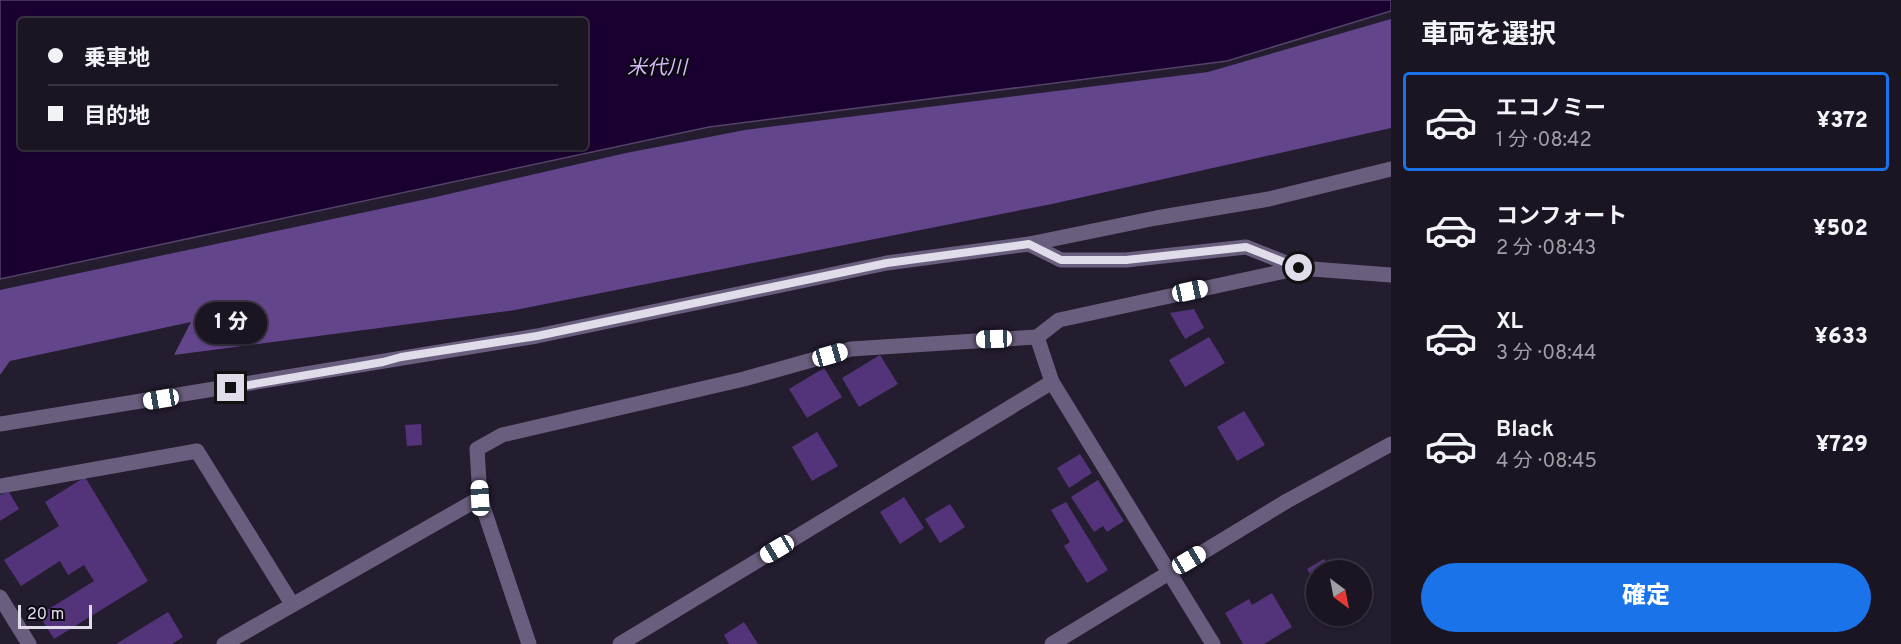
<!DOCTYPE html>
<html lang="ja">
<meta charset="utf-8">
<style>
:root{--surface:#1b1523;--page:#282230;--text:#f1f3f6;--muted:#a09fa6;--line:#393441;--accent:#1a73e8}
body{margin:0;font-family:Overpass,"Noto Sans JP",sans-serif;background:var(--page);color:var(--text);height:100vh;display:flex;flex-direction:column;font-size:22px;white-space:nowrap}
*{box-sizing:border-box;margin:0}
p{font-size:20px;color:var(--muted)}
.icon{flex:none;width:33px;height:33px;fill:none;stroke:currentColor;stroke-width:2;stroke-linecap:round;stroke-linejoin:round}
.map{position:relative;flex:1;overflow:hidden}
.panel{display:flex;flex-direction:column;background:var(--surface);width:510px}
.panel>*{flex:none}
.guide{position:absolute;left:18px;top:18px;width:570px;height:132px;border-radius:6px;box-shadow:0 2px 4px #0004,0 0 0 2px var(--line);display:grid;align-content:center;height:132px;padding:0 30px;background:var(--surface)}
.needle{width:39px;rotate:148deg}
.fabs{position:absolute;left:1306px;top:560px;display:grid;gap:12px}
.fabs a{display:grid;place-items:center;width:66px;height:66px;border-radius:50%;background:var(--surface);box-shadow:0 2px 4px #0004,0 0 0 2px var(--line);font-size:30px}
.scale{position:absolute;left:18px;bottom:15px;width:74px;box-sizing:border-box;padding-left:6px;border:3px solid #e0dce9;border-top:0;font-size:16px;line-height:21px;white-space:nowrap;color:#e0dce9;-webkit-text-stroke:4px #0c0811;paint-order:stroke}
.end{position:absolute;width:27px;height:27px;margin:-14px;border:8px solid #e0dce9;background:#111;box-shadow:0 0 0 3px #111}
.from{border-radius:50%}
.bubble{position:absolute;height:42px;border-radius:21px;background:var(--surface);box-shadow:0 2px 4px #0004,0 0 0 2px var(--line);font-size:20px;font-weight:800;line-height:42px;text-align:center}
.car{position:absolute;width:18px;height:36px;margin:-18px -9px;border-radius:8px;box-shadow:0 0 4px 2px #0007;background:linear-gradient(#fff 24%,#345 0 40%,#fff 0 76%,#345 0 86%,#fff 0)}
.guide b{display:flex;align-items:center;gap:21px;height:57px;font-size:22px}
.guide b+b{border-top:2px solid var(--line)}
.guide i{width:15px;height:15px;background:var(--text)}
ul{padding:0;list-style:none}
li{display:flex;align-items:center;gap:18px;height:99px;margin:0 12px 9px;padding:0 18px;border:3px solid transparent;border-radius:6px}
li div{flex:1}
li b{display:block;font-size:22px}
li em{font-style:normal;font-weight:800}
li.active{border-color:var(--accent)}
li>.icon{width:54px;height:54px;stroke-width:1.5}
h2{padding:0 30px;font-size:27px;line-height:72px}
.action{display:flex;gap:12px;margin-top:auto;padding:12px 30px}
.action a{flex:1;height:69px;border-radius:36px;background:var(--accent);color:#fff;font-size:24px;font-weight:800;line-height:69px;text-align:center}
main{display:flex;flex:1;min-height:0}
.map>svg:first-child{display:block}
.forest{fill:#63458c}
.water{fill:#190031;stroke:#554268;stroke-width:1.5;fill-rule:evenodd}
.building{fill:#53347a}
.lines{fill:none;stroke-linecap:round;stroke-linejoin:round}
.minor{stroke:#6a5e7e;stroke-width:15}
.route{stroke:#e0dce9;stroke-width:8}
.labels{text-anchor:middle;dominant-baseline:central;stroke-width:4.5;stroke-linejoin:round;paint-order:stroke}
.water-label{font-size:20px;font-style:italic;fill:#d2bbf8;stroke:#0c0811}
</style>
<main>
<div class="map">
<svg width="1391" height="644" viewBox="0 0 1391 644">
<rect width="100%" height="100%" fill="#241c2f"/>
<polygon class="forest" points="1391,19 1391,128 1052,204 515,310 174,355 191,322 10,361 0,375 0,290 436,197 626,153 745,130 1208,72"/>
<path class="water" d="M0 0H1391V11L1227 61 709 127 0 279ZM21 21H585V147H21Z"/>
<g class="building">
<polygon points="1194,309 1204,328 1185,339 1170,313"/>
<polygon points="1209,337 1225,363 1185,387 1169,360"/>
<polygon points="880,355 898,384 859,407 842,378"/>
<polygon points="824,368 842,397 807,418 789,389"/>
<polygon points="1244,411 1265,445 1237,461 1217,427"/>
<polygon points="421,424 422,445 407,446 405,425"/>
<polygon points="817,432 838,466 812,481 792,447"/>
<polygon points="1080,454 1092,473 1069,488 1057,468"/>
<polygon points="85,477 148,581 54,639 39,615 94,581 84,565 68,575 60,561 21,586 4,560 59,526 45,502"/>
<polygon points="1098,480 1124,521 1107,532 1103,526 1094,532 1071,497"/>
<polygon points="9,492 19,509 0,521 0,495"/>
<polygon points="904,497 924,528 900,544 880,512"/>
<polygon points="1066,502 1108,570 1087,583 1064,546 1070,542 1051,510"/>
<polygon points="950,504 965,527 940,543 925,519"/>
<polygon points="1324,559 1331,570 1317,570 1317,596 1311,586 1316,583 1307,569"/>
<polygon points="1272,593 1292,627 1264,644 1243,644 1225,613 1249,599 1252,605"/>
<polygon points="168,612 183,637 172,644 116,644"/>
<polygon points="744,622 758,644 729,644 724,635"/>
</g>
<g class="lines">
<g class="minor">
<polyline points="1029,244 1061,260 1126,260 1246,247 1299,268"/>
<polyline points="1037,337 1052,382 1213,644"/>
<polyline points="0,424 537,336 887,263 1029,244 1156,218 1269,199 1391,169"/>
<polyline points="0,486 197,451 292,604"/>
<polyline points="0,597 29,644"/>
<polyline points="224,644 480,498"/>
<polyline points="529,644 480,498 477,449 502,435 744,379 851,349 1037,337 1059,320 1299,268 1391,275"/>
<polyline points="620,644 1052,382"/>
<polyline points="1052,644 1287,501 1391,444"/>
</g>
</g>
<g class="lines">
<polyline class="route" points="231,388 383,362 401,357 537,336 887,263 1029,244 1061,260 1126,260 1246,247 1299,268"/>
</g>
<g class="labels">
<g class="water-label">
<text x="657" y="69">米代川</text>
</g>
</g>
</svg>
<div class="fabs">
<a><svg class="needle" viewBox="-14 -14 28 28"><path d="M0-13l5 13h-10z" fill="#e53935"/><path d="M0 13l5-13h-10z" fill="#a09fa6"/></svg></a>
</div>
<div class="scale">20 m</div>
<i class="end from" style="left:1299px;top:268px"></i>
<i class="end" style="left:231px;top:388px"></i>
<div class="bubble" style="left:195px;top:302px;width:72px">1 分</div>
<i class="car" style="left:1190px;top:291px;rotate:78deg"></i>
<i class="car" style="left:994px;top:339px;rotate:268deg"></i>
<i class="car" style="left:830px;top:355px;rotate:74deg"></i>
<i class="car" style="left:161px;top:399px;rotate:261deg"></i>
<i class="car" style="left:480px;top:498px;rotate:357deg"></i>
<i class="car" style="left:777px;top:549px;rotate:239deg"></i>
<i class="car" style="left:1189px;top:560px;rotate:59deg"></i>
<div class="guide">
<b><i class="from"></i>乗車地</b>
<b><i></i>目的地</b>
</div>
</div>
<section class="panel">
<h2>車両を選択</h2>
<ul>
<li class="active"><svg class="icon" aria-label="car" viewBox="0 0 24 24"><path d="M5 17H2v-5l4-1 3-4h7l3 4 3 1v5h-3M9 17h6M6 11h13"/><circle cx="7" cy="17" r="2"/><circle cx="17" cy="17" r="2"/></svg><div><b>エコノミー</b><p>1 分 · 08:42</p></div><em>¥372</em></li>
<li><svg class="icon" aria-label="car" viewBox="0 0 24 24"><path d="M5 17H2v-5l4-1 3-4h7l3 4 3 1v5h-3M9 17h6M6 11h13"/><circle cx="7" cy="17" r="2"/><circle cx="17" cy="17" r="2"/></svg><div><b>コンフォート</b><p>2 分 · 08:43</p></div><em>¥502</em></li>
<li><svg class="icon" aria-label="car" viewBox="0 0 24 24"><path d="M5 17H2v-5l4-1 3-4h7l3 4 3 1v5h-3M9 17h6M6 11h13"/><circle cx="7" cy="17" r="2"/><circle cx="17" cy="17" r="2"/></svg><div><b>XL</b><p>3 分 · 08:44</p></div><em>¥633</em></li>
<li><svg class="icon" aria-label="car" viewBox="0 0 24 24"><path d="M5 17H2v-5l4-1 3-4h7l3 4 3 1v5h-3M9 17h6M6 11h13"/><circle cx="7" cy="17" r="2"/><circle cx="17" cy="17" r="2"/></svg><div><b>Black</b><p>4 分 · 08:45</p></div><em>¥729</em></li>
</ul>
<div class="action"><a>確定</a></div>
</section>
</main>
